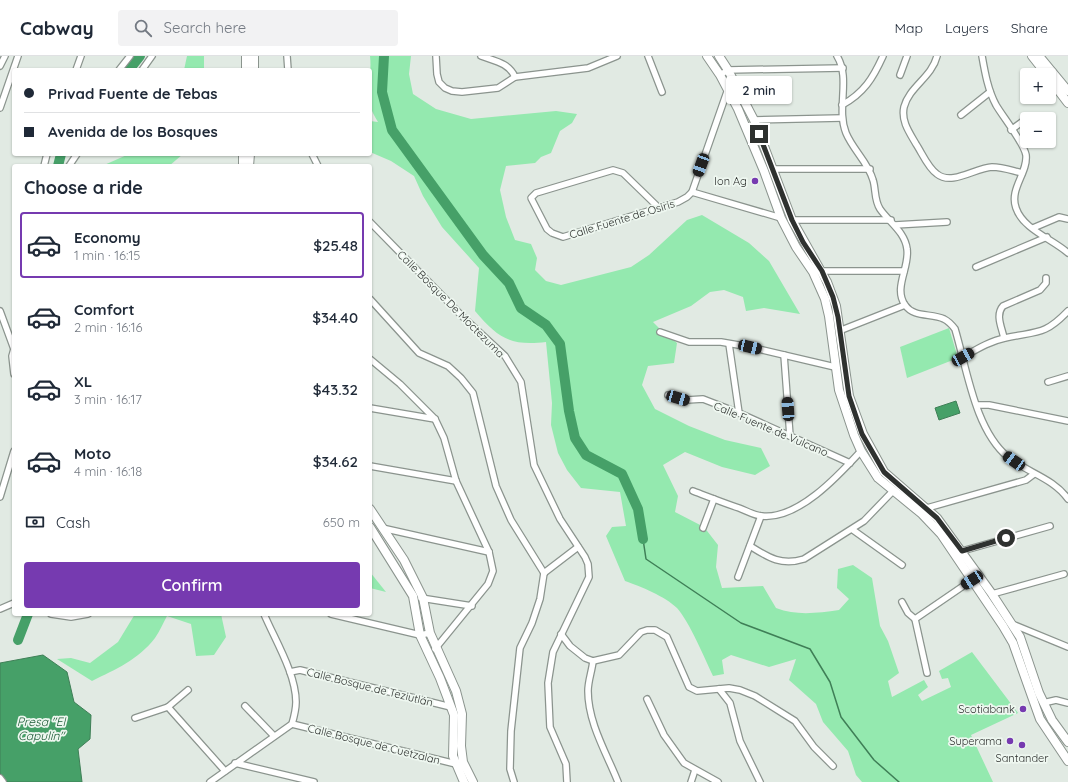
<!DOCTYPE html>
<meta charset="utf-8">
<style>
:root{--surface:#fff;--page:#f2f2f3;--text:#1f2937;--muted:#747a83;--line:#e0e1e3;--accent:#763ab0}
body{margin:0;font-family:Quicksand,sans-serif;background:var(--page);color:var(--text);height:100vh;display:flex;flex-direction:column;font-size:15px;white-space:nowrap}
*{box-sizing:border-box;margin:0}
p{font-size:13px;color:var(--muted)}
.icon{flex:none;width:22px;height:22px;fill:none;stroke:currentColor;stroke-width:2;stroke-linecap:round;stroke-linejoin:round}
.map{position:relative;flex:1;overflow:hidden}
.panel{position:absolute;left:12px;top:108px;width:360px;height:452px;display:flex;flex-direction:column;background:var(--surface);border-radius:4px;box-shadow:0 1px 3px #0004}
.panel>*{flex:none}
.hud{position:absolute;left:12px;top:12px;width:360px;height:88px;border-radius:4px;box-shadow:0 1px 3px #0004;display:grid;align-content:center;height:88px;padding:0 12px;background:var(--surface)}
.buttons{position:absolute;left:1020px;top:12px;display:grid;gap:8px}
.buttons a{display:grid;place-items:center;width:36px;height:36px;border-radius:4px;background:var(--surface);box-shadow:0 1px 3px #0004;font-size:20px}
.end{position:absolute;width:18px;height:18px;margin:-9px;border:5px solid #2e312f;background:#fff;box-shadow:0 0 0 2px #fff}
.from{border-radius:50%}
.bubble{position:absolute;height:28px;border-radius:4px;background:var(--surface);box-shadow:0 1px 3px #0004;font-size:13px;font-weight:600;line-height:28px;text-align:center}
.car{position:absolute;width:12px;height:24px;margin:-12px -6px;border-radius:5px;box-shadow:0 0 3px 1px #0007;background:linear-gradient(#222 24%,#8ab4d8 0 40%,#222 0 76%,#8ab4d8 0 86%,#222 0)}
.hud b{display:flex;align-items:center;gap:14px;height:38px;font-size:15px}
.hud b+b{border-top:1px solid var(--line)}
.hud i{width:10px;height:10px;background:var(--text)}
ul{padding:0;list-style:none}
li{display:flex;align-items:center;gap:12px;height:66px;margin:0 8px 6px;padding:0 4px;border:2px solid transparent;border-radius:4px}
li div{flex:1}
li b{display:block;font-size:15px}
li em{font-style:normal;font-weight:600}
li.selected{border-color:var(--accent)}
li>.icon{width:36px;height:36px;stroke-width:1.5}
h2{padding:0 12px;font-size:18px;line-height:48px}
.pay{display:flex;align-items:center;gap:10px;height:44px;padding:0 12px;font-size:15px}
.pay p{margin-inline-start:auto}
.cta{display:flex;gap:8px;margin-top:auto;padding:8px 12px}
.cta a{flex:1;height:46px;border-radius:4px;background:var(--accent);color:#fff;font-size:16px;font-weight:600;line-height:46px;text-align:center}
header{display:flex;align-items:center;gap:24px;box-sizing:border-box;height:56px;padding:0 20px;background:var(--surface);border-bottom:1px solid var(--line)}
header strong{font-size:19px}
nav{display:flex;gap:22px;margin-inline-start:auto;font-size:14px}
.search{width:280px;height:36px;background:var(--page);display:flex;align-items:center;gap:10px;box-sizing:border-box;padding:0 14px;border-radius:4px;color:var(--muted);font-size:15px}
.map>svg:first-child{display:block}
.green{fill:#94e9af}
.water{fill:#46a068;stroke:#3f7f57}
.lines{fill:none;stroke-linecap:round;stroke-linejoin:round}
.stream{stroke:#3f7f57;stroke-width:1.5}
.river{stroke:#46a068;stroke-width:10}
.street-casing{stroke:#8b948e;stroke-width:8}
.secondary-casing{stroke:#8b948e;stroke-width:10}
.street{stroke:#fff;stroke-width:5.5}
.secondary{stroke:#fff;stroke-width:8}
.route{stroke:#2e312f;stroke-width:5}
.poi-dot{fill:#763ab0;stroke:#eef7f0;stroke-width:1.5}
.labels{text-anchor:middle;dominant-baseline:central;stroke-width:3.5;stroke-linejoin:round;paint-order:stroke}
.poi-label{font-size:11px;fill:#2e312f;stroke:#eef7f0;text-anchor:end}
.street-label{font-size:11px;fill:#2e312f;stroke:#eef7f0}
.water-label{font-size:12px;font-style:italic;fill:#1c5c36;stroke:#eef7f0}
</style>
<header>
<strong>Cabway</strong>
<div class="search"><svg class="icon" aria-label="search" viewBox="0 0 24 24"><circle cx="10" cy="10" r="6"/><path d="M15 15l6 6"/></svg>Search here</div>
<nav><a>Map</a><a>Layers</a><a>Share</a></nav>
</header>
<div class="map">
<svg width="1068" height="726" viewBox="0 0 1068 726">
<rect width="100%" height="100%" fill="#e1eae3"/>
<g class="green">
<polygon points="187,0 204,0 204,14 184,14"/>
<path d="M370 0H411L409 18 413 38 436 53 471 63 556 55 577 58 572 67 560 75 551 97 541 101 535 107 506 110 500 134 506 161 515 184 531 188 537 202 535 214 546 225 561 229 631 211 649 199 687 164 702 159 749 187 769 205 800 258 764 252 746 255 743 241 724 234 710 236 691 250 653 266 664 277 677 287 674 307 648 310 642 329 655 353 689 370 725 384 761 392 770 410 755 419 722 411 685 396 663 409 678 440 675 456 704 471 718 489 716 511 722 532 763 530 776 552C797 560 817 557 839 554L849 543 837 532 838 513 853 509 872 522 880 570 888 585 899 617 888 625 892 641 924 624 928 631 918 639 922 645 951 631 948 622 942 623 939 615 972 596 1018 657 971 679 993 726H862L856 719 848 695 823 666 816 648 789 624 796 603 769 611 731 599 722 604 724 618 713 620C705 603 689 565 677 552 666 541 640 530 625 525L606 480 612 471 626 470 620 436 581 432 567 414 558 397 551 369 552 347 546 286C510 290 498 282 475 255L479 212 442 171 423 140 414 120 391 105 370 96V65L378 66C375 61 371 54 370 49 367 32 372 16 370 0Z"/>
<polygon points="129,98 183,98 169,110 102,110"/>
<polygon points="949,272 958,302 907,322 900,291"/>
<polygon points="370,516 386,536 370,532"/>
<path d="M135 558H221L226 581 214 599 196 600 191 568 167 560C163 567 160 575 155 582 138 604 116 613 92 625L57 603 71 602 90 607 118 586Z"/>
</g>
<g class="water">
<polygon points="956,345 960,357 939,364 935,352"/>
<polygon points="43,599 67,616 74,646 91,659 90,683 78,693 82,726 7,726 0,717 0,607"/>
</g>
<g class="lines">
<polyline class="stream" points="643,483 646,503 741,567 810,593 830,626 841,661 874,704 899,726"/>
<g class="river">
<polyline points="384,0 382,36 392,74 483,199 509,227 521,252 546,269 560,288 569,355 575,382 586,399 622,418 638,453 643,483"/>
<polyline points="129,14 140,0"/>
<polyline points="58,110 61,98"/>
<polyline points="18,584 28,558"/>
</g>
<defs>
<g id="street">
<polyline points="287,0 288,14"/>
<polyline points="436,0 437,18 439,26 445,32 452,35 462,36 498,32 515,21 588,12 617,0"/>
<path d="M481 0C495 5 509 7 515 21"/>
<polyline points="648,0 662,36"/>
<path d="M837 0C851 23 836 52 846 77 853 94 868 106 873 124 876 133 874 144 880 153 889 166 905 176 907 193 910 211 893 232 905 249 914 262 931 257 944 263 948 265 952 269 955 273 967 313 975 374 1008 401 1028 417 1053 422 1068 443"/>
<path d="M937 0C932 21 909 31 904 51 901 65 909 76 916 88 922 97 928 112 937 118 952 130 975 112 992 111 1003 111 1013 115 1022 117"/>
<path d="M982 0C985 17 988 34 996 49 1003 61 1024 87 1026 99 1028 117 1009 133 1016 152 1023 173 1052 183 1068 197"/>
<polyline points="0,10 5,0"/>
<polyline points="76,14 81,0"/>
<polyline points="119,14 130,0"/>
<polyline points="142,14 152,0"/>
<polyline points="720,19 728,14 843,12"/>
<polyline points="900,19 907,0"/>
<path d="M842 49C864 37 873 22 883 0"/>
<polyline points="0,52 18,0"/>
<polyline points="961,59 990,36"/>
<polyline points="754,64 842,62"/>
<polyline points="1011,74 1030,60 1037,63"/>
<polyline points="312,98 318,110"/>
<polyline points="44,110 47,98"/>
<polyline points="69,110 77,98"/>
<polyline points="773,113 870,113"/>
<polyline points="692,136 781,162"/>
<polyline points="658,151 623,117 613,114 536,137 531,142 547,173 552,177 563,181 678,146 687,141 692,136 728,33"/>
<polyline points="792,164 891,164"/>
<polyline points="370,166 465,263 505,300 521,326 534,409 560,463 585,501 588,508 589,521 553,596 548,627 550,671 566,708 567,726"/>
<polyline points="895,169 947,166"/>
<polyline points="1033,172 1059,161 1068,163"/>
<polyline points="976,211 1047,181"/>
<polyline points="822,215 904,215"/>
<polyline points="370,243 419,297 448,310 461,322 473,337 496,430 511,464 544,517"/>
<polyline points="0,255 14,293"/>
<polyline points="839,275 905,249"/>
<polyline points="660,276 689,286 721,286 750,291 835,311"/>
<path d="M1004 282C1002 272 995 259 1003 250L1040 234 1046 227V222"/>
<polyline points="729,288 739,357"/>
<polyline points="14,293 12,300 14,318"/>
<polyline points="784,299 790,380"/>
<path d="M963 301C977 293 990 285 1005 282 1037 275 1044 280 1068 255"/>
<polyline points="370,303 400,328 435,363 444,382 456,425 489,496 493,515 488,528 435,593"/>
<polyline points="1048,326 1068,320"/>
<polyline points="668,339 687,344 703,343 739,357 850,407"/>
<polyline points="977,349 989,349 1068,365"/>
<polyline points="370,352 435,363"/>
<polyline points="370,410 456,425"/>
<path d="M693 435C709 441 724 447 739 452 747 455 755 460 762 460 798 464 839 419 861 395"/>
<polyline points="0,441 14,395"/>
<polyline points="924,455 927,452 1026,424 1034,418"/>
<polyline points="382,472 489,496"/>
<polyline points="703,472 714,443"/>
<polyline points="853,474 902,509"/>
<path d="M750 490C769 502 782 510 804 503L864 465 892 436"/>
<polyline points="962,495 1050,470"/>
<polyline points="544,517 578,491"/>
<polyline points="738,521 761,460"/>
<polyline points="992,538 1064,518"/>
<polyline points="421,542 472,550"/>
<polyline points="902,546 908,557 915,563"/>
<polyline points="0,553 14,547"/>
<polyline points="51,558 71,561 88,558"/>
<polyline points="331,558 420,579 430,577"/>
<polyline points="1012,568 1068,591"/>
<polyline points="561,578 570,590 585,602 593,605 619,599 641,576 647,574 655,574 667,581 689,631 697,635 729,632 740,634 755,640 795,665 814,691 833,710"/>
<path d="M593 605C592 615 588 625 588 635 588 667 607 698 618 726"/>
<polyline points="290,616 300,614 451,651"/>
<polyline points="927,617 915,563 972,524"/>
<polyline points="719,633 730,647 740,685 760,726"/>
<polyline points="647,643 664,679 684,707 718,726"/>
<polyline points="1043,647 1056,644 1068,647"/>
<polyline points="245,650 274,680"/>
<polyline points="168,651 225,715"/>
<polyline points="135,662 168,651 188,634"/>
<polyline points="292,668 456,708"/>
<polyline points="235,707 314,726"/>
<polyline points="0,722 3,726"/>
<path d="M210 726 292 668C294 661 296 654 296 646 296 618 275 584 264 558"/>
<polyline points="514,726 510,713 511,675 520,592 532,567 540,543 544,517"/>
<polyline points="691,726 695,714"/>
</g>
<g id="secondary">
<polyline points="246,0 246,14"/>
<polyline points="254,0 254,14"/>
<polyline points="707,0 720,19 738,53 764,115 781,162 796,191 813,216 825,243 829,260 839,334 854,379 861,395 878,422 922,458 941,478 1003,570 1013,587 1040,663 1068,705"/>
<polyline points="719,0 728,14 754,64 792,164 827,226 836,250 849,340 863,378 884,416 937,462 992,538 1020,581 1039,637 1052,664 1068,686"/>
<polyline points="1032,0 1047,19"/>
<polyline points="1039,0 1068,35"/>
<polyline points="1049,22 1068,47"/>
<polyline points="243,110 243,98"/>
<polyline points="249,110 250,98"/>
<polyline points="370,453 404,504 423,542 430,577 456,635 462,658 461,690 463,706 473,726"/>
<polyline points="370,471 413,540 420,579 440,622 454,659 453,700 464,726"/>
</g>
</defs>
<use href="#street" class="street-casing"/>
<use href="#secondary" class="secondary-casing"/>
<use href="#street" class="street"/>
<use href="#secondary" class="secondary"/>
</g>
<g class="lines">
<polyline class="route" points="759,78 792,164 803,186 822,215 833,241 838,261 849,340 862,378 884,416 937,462 962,495 1006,482"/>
</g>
<g class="poi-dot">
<circle cx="755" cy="125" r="4"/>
<circle cx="1023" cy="653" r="4"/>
<circle cx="1010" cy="685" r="4"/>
<circle cx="1022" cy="689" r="4"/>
</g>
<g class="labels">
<g class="poi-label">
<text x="747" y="125">Ion Ag</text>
<text x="1015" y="653">Scotiabank</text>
<text x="1002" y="685">Superama</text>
<text x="1022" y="702" text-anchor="middle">Santander</text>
</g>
<g class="street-label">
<text transform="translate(622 163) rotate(-17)">Calle Fuente de Osiris</text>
<text transform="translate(451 248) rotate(45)">Calle Bosque De Moctezuma</text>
<text transform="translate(771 373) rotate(23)">Calle Fuente de Vulcano</text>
<text transform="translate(370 631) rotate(14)">Calle Bosque de Teziutlán</text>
<text transform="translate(374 688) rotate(14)">Calle Bosque de Cuetzalan</text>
</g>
<g class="water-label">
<text x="41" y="665">Presa "El<tspan x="41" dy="14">Capulín"</tspan></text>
</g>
</g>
</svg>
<div class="buttons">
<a>+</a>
<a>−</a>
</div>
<i class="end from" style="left:1006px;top:482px"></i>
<i class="end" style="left:759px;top:78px"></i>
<div class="bubble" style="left:726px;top:20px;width:66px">2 min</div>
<i class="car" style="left:701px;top:109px;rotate:200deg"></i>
<i class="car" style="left:750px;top:291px;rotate:103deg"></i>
<i class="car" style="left:963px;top:301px;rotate:61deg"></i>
<i class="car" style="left:678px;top:342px;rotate:106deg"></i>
<i class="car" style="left:788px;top:353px;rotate:356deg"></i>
<i class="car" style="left:1014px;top:405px;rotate:305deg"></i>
<i class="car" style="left:972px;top:524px;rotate:237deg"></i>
<div class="hud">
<b><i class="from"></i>Privad Fuente de Tebas</b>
<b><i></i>Avenida de los Bosques</b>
</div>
<section class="panel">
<h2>Choose a ride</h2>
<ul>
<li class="selected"><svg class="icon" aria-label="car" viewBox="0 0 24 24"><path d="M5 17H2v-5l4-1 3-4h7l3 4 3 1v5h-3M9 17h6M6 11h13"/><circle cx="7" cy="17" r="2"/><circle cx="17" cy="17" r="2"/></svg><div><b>Economy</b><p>1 min · 16:15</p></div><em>$25.48</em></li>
<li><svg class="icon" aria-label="car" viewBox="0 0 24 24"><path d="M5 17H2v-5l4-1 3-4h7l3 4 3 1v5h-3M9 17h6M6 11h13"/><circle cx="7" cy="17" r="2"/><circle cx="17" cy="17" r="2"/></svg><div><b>Comfort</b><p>2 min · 16:16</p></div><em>$34.40</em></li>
<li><svg class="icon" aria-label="car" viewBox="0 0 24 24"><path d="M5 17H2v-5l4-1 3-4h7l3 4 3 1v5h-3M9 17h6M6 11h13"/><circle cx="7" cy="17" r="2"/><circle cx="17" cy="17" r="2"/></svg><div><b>XL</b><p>3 min · 16:17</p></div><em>$43.32</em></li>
<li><svg class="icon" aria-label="car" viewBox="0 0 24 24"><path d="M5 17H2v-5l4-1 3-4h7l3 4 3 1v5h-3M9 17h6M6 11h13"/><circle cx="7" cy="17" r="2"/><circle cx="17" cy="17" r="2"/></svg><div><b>Moto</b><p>4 min · 16:18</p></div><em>$34.62</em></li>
</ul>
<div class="pay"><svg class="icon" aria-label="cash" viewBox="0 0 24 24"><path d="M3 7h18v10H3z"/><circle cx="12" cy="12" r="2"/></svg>Cash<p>650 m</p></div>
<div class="cta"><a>Confirm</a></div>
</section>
</div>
